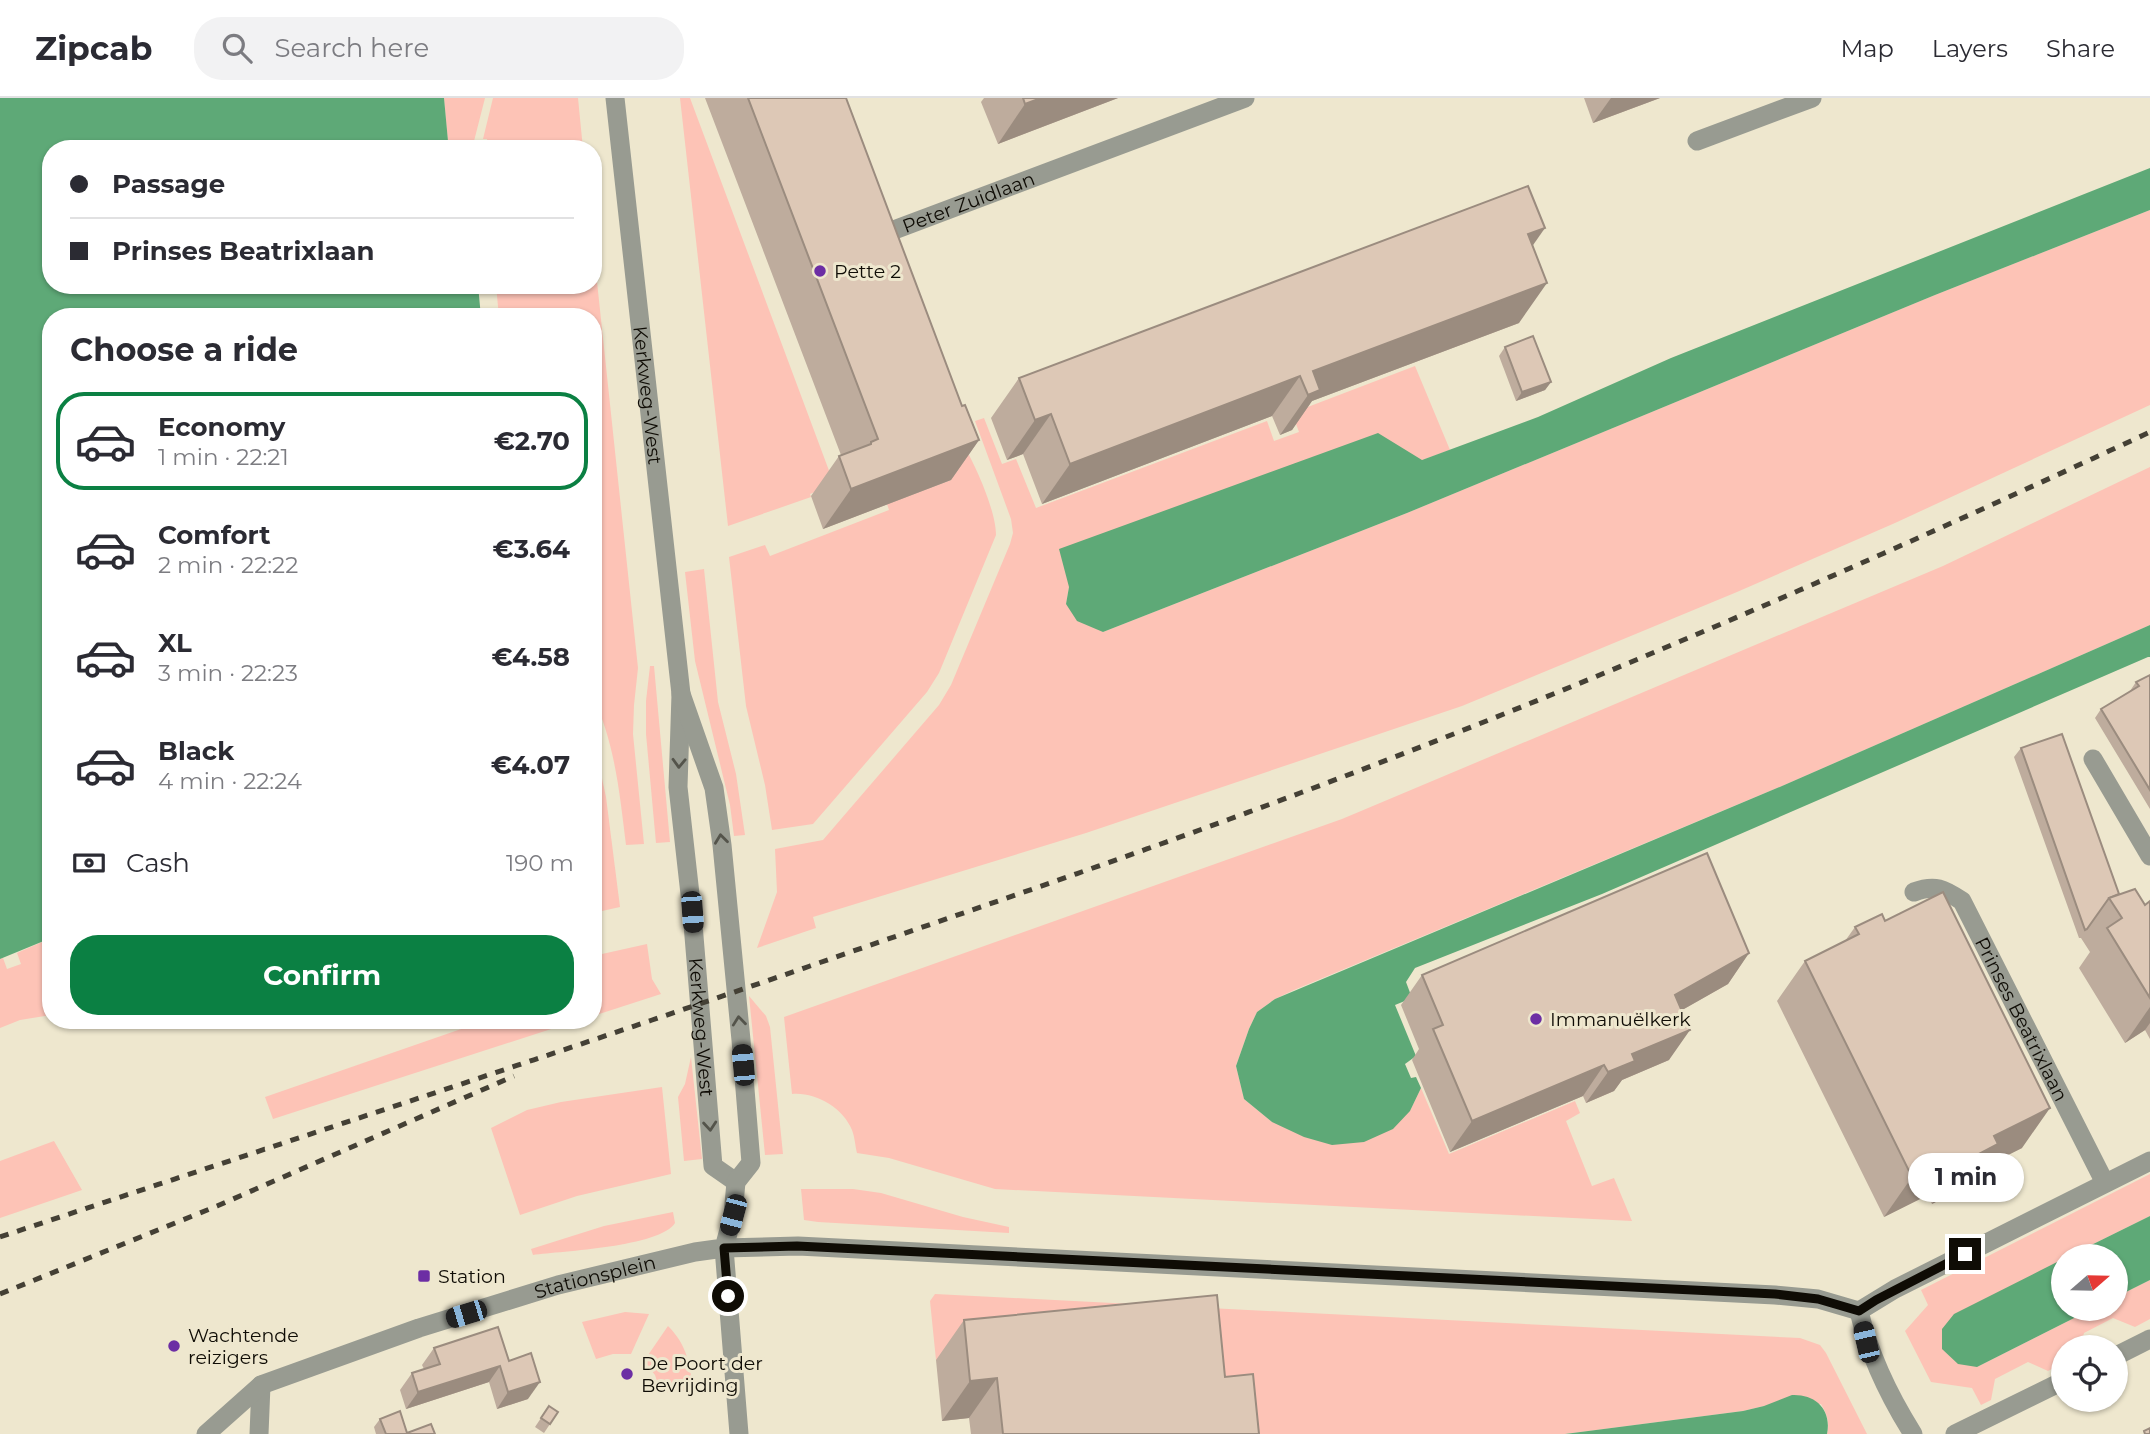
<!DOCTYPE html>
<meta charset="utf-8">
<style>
:root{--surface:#fff;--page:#f2f2f3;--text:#2b2b33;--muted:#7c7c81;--line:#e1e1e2;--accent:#0b8043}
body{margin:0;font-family:Montserrat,sans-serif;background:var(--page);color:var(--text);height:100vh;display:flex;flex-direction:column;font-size:26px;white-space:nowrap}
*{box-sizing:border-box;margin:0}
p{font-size:23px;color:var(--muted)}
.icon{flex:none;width:38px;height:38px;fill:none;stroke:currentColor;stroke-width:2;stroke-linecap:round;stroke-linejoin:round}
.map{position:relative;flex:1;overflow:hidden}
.sheet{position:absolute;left:42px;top:210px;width:560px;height:721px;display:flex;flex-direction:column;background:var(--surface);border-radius:28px;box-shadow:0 2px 5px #0004}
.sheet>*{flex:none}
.top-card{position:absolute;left:42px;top:42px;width:560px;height:154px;border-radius:28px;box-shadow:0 2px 5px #0004;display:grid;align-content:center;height:154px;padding:0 28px;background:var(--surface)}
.needle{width:46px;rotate:70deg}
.controls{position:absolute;left:2051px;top:1146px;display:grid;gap:14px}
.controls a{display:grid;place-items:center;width:77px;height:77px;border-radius:50%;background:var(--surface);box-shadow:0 2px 5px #0004;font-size:35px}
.end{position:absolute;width:32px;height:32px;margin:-16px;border:9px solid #0f0c05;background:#fff;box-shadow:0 0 0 4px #fff}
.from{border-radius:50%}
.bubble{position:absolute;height:49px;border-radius:24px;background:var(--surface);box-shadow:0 2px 5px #0004;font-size:23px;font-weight:700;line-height:49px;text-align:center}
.car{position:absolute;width:21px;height:42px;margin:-21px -10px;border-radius:9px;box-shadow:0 0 5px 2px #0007;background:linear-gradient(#222 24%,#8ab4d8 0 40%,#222 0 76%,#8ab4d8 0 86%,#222 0)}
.top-card b{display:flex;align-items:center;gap:24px;height:66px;font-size:26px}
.top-card b+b{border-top:2px solid var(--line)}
.top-card i{width:18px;height:18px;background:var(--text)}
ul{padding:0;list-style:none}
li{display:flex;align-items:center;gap:21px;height:98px;margin:0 14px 10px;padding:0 14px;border:4px solid transparent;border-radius:28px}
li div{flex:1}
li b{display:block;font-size:26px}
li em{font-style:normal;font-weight:700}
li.selected{border-color:var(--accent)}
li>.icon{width:63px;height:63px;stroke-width:1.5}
h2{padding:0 28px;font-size:32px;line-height:84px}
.pay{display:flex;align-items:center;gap:18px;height:77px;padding:0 28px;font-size:26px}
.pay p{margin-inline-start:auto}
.action{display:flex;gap:14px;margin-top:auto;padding:14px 28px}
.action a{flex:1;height:80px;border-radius:28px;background:var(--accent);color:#fff;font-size:28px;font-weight:700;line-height:80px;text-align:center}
header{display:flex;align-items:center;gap:42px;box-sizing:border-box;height:98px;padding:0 35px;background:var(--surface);border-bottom:2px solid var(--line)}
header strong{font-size:33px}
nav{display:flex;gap:38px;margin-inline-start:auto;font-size:24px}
.search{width:490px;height:63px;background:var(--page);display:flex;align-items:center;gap:18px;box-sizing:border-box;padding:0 24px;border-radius:28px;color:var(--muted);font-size:26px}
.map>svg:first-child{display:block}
.green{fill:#fdc3b6}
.water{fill:#5ea977}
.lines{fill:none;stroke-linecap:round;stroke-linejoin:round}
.service{stroke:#989b91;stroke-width:19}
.minor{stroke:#989b91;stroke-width:19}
.tertiary{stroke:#989b91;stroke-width:19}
.rail{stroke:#444035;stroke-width:5;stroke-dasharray:9 9;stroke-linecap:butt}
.wall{fill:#beac9d}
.shaded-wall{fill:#9b8c7f}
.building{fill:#ddc8b6;stroke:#9b8c7f;stroke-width:2}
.oneway{stroke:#54544b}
.route{stroke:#0f0c05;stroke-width:9}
.poi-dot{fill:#6c2ea4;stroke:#eee7ce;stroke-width:2.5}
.labels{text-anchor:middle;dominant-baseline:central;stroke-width:6;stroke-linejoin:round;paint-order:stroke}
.street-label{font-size:19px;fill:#0f0c05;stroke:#eee7ce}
.poi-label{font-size:19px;fill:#0f0c05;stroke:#eee7ce;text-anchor:start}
</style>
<header>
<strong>Zipcab</strong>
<div class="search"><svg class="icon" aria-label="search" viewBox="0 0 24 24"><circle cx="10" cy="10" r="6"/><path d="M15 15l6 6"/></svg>Search here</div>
<nav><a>Map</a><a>Layers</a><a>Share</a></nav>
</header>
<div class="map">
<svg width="2150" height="1336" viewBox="0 0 2150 1336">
<rect width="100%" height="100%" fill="#eee7ce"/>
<g class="green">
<polygon points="444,0 485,0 473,47 462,50 461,47 448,43"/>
<polygon points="493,0 578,0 583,51 488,51 487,41 483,41"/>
<polygon points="680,0 690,0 834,386 810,396 811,399 728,428"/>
<polygon points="2150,112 2150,307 1895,425 1737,494 1462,608 1086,735 813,819 816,830 757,850 777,794 775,751 823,742 939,607 951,587 1010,446 1013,435 1011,421 975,323 984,320 1002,366 1016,361 1036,410 1267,323 1274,343 1299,334 1292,315 1415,268 1450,352 1069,489 1066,506 1103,534 1407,415 1935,197"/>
<path d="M593 146 638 570 634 607 633 636 644 746 626 747C620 698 615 645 593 599V219H499L496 187H593Z"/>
<path d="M965 350C977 370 996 414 996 437L939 575 927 594 813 726 772 732 765 687 746 608 729 459 765 447 770 458 889 412 887 406 951 382Z"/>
<path d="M2150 369V527L1782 688 1294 892 1275 901 1257 914 1249 931 1236 968 1244 1001 1272 1024 1410 1013 1421 990 1449 1056 1575 1003 1580 1015 1566 1023 1592 1088 1614 1080 1632 1123 995 1091 889 1060 857 1055C855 1047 855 1040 852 1032 843 1010 816 994 792 996L784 919 1342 721 1943 468Z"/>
<polygon points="704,471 718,604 736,676 745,737 734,738 730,707 695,563 685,474"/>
<polygon points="650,568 654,568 670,744 656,745 646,636 646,603"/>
<polygon points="593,639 606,699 620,809 593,815"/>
<polygon points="51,840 51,917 20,922 0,930 0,861 3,860 7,871 21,866 17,855"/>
<polygon points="647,846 652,881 661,896 593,918 593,858"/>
<polygon points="749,898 766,918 770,929 783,1056 765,1057"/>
<polygon points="462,922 579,922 273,1021 265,999 464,930"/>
<polygon points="691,959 702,1061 684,1063 678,999 685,986"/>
<polygon points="662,989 671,1076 577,1098 520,1117 491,1030 527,1012 561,1004"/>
<polygon points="54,1043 82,1092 0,1120 0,1063"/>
<polygon points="2150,1076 2150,1118 2069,1158 2063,1158 2063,1161 1977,1269 2092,1211 2116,1211 2116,1199 2150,1182 2150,1221 2135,1229 2113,1220 2084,1235 2080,1249 2063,1250 2063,1265 2048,1273 2028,1264 1995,1281 1991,1302 1981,1307 1972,1290 1931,1284 1905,1233 1928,1207 1921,1192"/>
<polygon points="853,1091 881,1095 963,1119 1009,1129 1009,1135 818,1124 804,1122 801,1091"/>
<path d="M673 1114 675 1125C660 1149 562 1153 533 1157L531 1151 604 1128Z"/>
<path d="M935 1196 1800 1240 1820 1247 1826 1255 1867 1336H1827C1830 1325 1827 1316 1821 1306L1764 1308 1743 1313 1565 1336H1227L936 1262 930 1203Z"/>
<polygon points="625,1214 649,1216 631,1256 613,1256 596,1261 582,1224"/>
<path d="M668 1228C687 1247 690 1266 693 1292L661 1295 655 1277 644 1263Z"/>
</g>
<g class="water">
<polygon points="0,0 444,0 448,43 461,47 462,51 51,51 51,187 478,187 481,219 51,219 51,840 0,861"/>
<polygon points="2150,70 2150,112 1935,197 1407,415 1103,534 1077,523 1066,506 1069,489 1059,451 1378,335 1422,362 1538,319 1671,260"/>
<polygon points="2150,527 2150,559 2148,559 1602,796 1415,870 1406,884 1412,900 1395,907 1416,958 1405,966 1411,980 1416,979 1421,990 1410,1013 1393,1031 1364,1044 1332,1047 1304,1039 1272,1024 1244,1001 1236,968 1249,931 1257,914 1275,901 1782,688"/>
<polygon points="2150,1118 2150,1182 2116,1199 2116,1158 2069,1158"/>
<polygon points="2063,1161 2063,1211 2092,1211 1977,1269 1958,1266 1942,1251 1942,1231 1954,1216"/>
<path d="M1792 1297C1815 1296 1832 1311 1827 1336H1565L1743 1313 1764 1308Z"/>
</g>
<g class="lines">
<g class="service">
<polyline points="1697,43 1812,0"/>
<polyline points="2093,661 2150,758"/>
<path id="s1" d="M1914 794C1935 786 1944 791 1962 803L2105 1085"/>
</g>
<g class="minor">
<path id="s2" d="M880 143 878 138 1245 0"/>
<path d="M1859 1213C1869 1256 1889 1298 1913 1336"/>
<polyline points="2116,1258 2150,1241"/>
<polyline points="259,1336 261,1287"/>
<polyline points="739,1336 724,1150 798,1148 1775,1197 1818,1201 1859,1213 1895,1191 2150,1063"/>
<polyline points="1955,1336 2063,1283"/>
</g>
<g class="tertiary">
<path id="s3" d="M615 0 681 596 678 689 692 814 713 1068 736 1084"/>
<path id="s4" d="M206 1336 261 1287 419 1230 558 1187 695 1154 724 1150 733 1117 736 1084 751 1065 741 942 722 747 714 690 681 596"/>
</g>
<g class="rail">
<path d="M0 1139C270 1049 541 961 810 868 974 811 1138 756 1300 695 1589 587 1871 464 2150 334"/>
<polyline points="0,1196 217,1108 514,978"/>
</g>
</g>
<g class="wall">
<polygon points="705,0 846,0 962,308 979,342 951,382 823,431 811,398 839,358 841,357"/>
<polygon points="984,0 1118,0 998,46 981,4"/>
<polygon points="1584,0 1660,0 1593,25"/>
<polygon points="1533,147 1519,225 1312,303 1292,332 1280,337 1272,318 1042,406 1023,356 1007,362 991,320 1019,280"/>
<polygon points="1505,249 1551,284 1545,292 1516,303 1499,258"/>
<polygon points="2150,577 2150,711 2095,620 2101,611 2130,594 2130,593 2136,584"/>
<polygon points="2021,650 2119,796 2145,807 2150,803 2150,941 2145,932 2125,945 2079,870 2090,854 2081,840 2079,840 2014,659"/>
<polygon points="1885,823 2022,1050 1982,1070 1970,1086 1932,1106 1928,1097 1884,1119 1777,903 1805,863 1845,843 1855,829"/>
<polygon points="1749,855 1728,886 1682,912 1669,962 1622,982 1614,993 1586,1005 1583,998 1450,1054 1412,962 1419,951 1401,907 1422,877"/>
<polygon points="964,1222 1225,1279 1259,1336 971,1336 969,1320 942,1323 936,1262"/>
<polygon points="434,1250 509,1263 528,1301 497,1311 489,1284 406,1311 400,1292 412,1275 424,1271 422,1267"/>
<polygon points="549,1308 558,1314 544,1335 535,1329"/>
<polygon points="380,1321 407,1335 435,1336 376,1336 374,1329"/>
</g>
<g class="shaded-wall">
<polygon points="1041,0 1118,0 998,46 1025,6"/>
<polygon points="1611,0 1660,0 1593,25"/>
<polygon points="1545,130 1517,170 1528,136"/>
<polygon points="1547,185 1519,225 1312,303 1292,332 1280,337 1308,297 1313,273"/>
<polygon points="1300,278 1272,318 1042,406 1070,366"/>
<polygon points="1551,284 1545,292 1516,303 1522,294"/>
<polygon points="1051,316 1023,356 1007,362 1035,322"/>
<polygon points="979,342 951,382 823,431 851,391"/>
<polygon points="1749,855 1728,886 1654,928 1675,897"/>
<polygon points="2150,909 2150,925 2145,932 2125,945"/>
<polygon points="1690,932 1669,962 1622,982 1614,993 1586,1005 1608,974 1632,956"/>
<polygon points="1604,967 1583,998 1450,1054 1472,1023"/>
<polygon points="2050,1010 2022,1050 1982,1070 1970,1086 1932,1106 1960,1066 1994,1038"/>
<polygon points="1956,1057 1928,1097 1884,1119 1912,1079"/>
<polygon points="500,1268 489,1284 406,1311 418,1294"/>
<polygon points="997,1280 969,1320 942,1323 970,1283"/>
<polygon points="540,1284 528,1301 497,1311 508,1294"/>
</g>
<g class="building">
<polygon points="748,0 846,0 962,308 965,307 979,342 851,391 839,358 871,346 871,344 878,341"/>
<polygon points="1023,0 1041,0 1025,6"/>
<polygon points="1528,88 1545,130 1528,136 1547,185 1313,273 1320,292 1308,297 1300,278 1070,366 1051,316 1035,322 1019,280"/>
<polygon points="1533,238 1551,284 1522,294 1505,249"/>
<polygon points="2150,577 2150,692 2101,611 2139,588 2136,584"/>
<polygon points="2062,636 2119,796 2109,800 2087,831 2085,832 2021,650"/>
<polygon points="1707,755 1749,855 1675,897 1690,932 1632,956 1635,963 1608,974 1604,967 1472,1023 1433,931 1443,927 1422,877"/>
<polygon points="2135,791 2145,807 2150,803 2150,900 2107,830 2122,820 2109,800"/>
<polygon points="1943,794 2050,1010 1994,1038 1998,1046 1960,1066 1956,1057 1912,1079 1805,863 1859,836 1855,829 1882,816 1885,823"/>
<polygon points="1217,1197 1225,1279 1253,1276 1259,1336 1003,1336 997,1280 970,1283 964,1222"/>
<polygon points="498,1229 509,1263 531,1255 540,1284 508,1294 500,1268 418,1294 412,1275 440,1266 434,1250"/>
<polygon points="549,1308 558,1314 550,1326 541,1320"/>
<polygon points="400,1313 407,1335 431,1326 435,1336 386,1336 380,1321"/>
<polygon points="2150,1330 2150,1336 2145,1336 2144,1333"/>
</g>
<defs><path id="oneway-chevron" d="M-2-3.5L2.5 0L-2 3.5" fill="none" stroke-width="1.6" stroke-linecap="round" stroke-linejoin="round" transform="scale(1.75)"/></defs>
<g class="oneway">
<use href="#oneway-chevron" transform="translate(679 665) rotate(92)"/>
<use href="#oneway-chevron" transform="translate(721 741) rotate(-97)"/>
<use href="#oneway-chevron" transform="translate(739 923) rotate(-96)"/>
<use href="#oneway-chevron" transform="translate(710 1028) rotate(85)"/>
</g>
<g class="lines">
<polyline class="route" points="728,1198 724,1150 797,1148 1775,1196 1818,1201 1859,1213 1876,1202 1965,1156"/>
</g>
<g class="poi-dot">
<circle cx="820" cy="173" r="7"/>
<circle cx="1536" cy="921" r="7"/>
<rect x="417" y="1171" width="14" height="14" rx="3.5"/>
<circle cx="174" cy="1248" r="7"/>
<circle cx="627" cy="1276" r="7"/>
</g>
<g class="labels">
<g class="street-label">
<text stroke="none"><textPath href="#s2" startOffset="102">Peter Zuidlaan</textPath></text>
<text stroke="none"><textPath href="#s3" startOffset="299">Kerkweg-West</textPath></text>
<text stroke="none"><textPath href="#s1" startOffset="184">Prinses Beatrixlaan</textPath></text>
<text stroke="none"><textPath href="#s3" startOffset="934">Kerkweg-West</textPath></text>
<text stroke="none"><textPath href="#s4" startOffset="425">Stationsplein</textPath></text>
</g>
<g class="poi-label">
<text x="834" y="173">Pette 2</text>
<text x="1550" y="921">Immanuëlkerk</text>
<text x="438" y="1178">Station</text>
<text x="188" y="1237">Wachtende<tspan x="188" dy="22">reizigers</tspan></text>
<text x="641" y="1265">De Poort der<tspan x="641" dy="22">Bevrijding</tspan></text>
</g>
</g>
</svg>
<div class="controls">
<a><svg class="needle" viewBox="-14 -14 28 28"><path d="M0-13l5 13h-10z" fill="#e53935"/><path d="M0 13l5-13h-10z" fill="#7c7c81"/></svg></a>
<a><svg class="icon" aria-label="locate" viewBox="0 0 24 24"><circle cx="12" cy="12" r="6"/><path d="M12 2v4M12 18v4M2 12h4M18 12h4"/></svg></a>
</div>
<i class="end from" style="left:728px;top:1198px"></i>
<i class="end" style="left:1965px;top:1156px"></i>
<div class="bubble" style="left:1908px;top:1055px;width:116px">1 min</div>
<i class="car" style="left:692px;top:814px;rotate:176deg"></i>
<i class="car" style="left:743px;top:967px;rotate:355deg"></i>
<i class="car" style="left:733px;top:1117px;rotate:195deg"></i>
<i class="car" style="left:466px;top:1216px;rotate:253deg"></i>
<i class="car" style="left:1866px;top:1244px;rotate:347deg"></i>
<div class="top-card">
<b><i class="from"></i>Passage</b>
<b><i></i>Prinses Beatrixlaan</b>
</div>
<section class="sheet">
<h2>Choose a ride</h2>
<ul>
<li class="selected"><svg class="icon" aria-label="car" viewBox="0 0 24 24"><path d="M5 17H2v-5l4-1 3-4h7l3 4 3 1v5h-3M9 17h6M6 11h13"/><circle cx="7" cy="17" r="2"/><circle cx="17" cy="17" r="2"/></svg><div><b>Economy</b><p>1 min · 22:21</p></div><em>€2.70</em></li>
<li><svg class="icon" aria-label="car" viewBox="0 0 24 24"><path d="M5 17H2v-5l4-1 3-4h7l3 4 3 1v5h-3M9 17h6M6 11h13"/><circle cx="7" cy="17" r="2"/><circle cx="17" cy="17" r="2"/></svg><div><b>Comfort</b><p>2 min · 22:22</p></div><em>€3.64</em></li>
<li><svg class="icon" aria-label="car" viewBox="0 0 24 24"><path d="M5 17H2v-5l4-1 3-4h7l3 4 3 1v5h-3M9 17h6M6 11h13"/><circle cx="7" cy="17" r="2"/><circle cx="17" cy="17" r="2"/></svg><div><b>XL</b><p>3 min · 22:23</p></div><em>€4.58</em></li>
<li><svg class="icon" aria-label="car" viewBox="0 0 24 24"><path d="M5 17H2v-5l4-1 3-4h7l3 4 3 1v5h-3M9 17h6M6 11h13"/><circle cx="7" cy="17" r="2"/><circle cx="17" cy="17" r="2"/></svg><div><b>Black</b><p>4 min · 22:24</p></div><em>€4.07</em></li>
</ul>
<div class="pay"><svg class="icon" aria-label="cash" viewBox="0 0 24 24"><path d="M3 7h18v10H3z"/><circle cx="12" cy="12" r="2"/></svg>Cash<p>190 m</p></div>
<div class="action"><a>Confirm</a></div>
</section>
</div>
